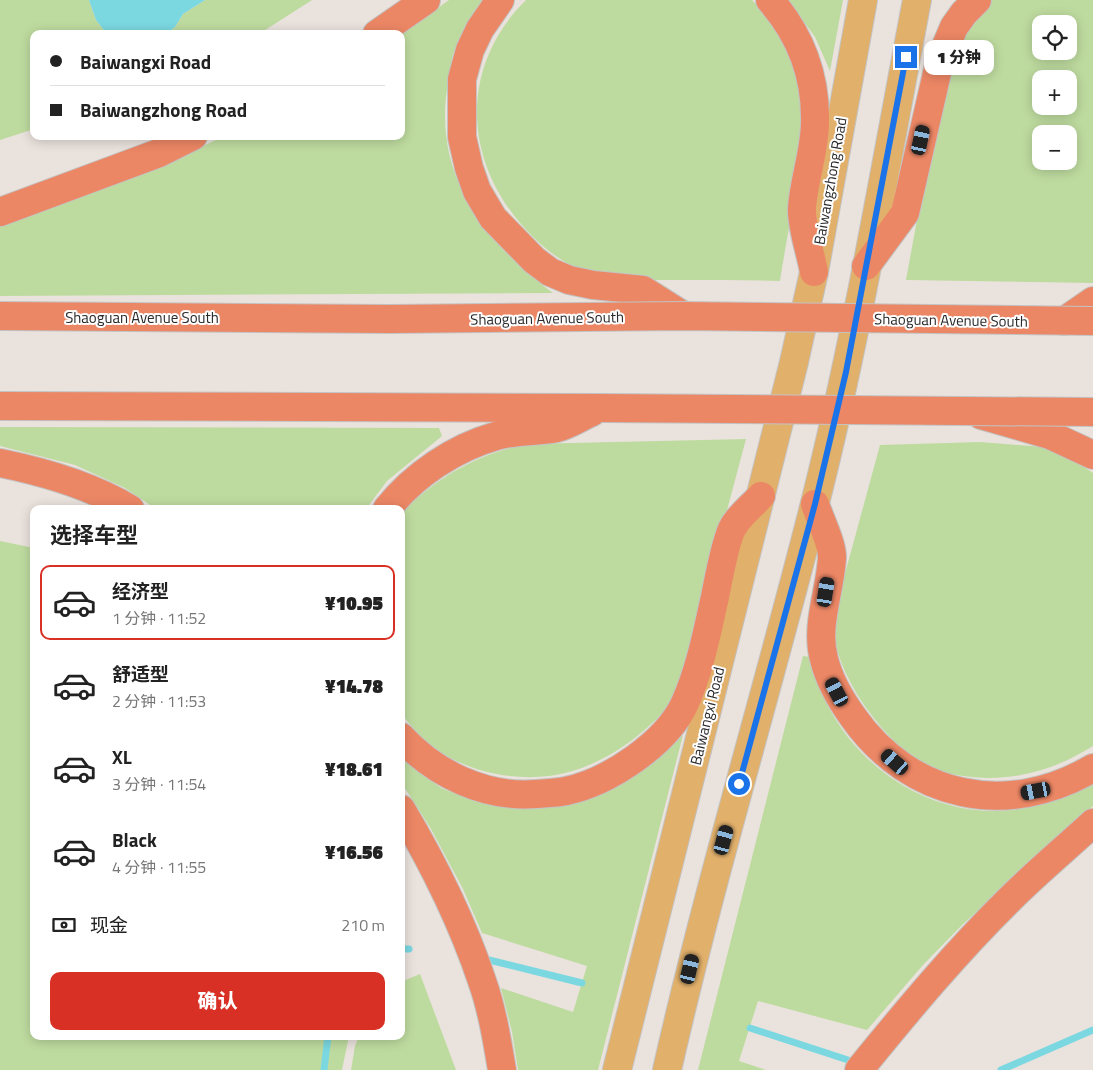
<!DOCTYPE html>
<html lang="zh">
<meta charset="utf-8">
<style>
:root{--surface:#fff;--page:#f2f2f2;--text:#222;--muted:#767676;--line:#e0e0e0;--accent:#d93025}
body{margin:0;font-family:"Titillium Web","Noto Sans SC",sans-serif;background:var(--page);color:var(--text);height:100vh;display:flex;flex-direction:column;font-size:19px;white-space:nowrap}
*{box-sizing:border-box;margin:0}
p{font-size:16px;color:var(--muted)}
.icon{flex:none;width:28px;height:28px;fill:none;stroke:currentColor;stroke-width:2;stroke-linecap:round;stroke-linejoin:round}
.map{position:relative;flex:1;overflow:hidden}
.drawer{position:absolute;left:30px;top:505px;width:375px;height:535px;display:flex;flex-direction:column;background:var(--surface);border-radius:10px;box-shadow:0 2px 12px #0003}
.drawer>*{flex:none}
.hud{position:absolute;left:30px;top:30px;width:375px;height:110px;border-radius:10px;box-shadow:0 2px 12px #0003;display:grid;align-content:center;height:110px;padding:0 20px;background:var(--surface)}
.fabs{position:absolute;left:1032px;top:15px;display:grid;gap:10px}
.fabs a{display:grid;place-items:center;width:45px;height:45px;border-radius:10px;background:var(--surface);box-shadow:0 2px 12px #0003;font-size:25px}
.end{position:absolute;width:22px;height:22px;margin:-11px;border:6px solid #1a73e8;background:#fff;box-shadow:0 0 0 2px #fff}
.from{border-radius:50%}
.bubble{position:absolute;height:35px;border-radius:10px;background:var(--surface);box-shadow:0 2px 12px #0003;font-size:16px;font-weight:800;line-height:35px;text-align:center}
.car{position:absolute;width:15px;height:30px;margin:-15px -8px;border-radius:6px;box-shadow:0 0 4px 1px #0007;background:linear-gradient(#222 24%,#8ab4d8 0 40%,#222 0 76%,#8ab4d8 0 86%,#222 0)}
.hud b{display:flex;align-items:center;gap:18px;height:48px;font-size:19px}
.hud b+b{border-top:1px solid var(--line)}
.hud i{width:12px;height:12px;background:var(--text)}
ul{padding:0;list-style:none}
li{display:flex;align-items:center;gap:15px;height:75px;margin:0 10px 8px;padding:0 10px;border:2px solid transparent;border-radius:10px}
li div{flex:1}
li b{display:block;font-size:19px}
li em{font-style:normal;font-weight:800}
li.current{border-color:var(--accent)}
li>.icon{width:45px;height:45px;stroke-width:1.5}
h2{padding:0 20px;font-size:22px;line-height:60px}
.pay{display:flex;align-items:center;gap:12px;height:55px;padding:0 20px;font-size:19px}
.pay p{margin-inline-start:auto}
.action{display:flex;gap:10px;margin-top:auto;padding:10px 20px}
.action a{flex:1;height:58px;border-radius:10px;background:var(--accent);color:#fff;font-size:20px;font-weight:800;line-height:58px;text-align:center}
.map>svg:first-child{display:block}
.green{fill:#bedb9f;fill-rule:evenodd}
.water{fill:#7bd8e1}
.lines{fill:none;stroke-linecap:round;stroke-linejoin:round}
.stream{stroke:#7bd8e1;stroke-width:7}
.major-casing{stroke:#c3c3c3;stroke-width:30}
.highway-casing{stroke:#c3c3c3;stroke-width:30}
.major{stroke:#e1b06b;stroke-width:28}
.highway{stroke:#ec8765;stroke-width:28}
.highway-bridge-casing{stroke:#c3c3c3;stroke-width:30;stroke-linecap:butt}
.highway-bridge{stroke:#ec8765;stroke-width:28}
.route{stroke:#1a73e8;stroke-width:6}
.labels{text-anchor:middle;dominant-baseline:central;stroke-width:4;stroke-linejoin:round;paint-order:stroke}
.street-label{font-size:15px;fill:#292929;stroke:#fff}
</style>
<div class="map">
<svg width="1093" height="1070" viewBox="0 0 1093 1070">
<rect width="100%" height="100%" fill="#eae2dd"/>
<g class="green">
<polygon points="0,0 89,0 96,20 107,34 34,34 34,129 0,140"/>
<polygon points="205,0 312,0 259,34 166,34 175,27 183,14"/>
<path d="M449 0H486C476 14 464 28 457 44 451 58 449 74 447 89 434 177 486 244 553 293L0 296V226L164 165 224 136H401V34Z"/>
<path d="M526 0H752C765 14 778 28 787 45 819 109 790 212 780 281 747 280 714 280 681 280 651 280 621 281 591 273 564 266 539 245 521 224 462 156 461 64 526 0Z"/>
<polygon points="788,0 843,0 830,71 815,37"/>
<path d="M992 0H1093V283L906 280 937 110 959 42 979 13ZM1041 24H1069V51H1041ZM1041 79H1069V106H1041ZM1041 134H1069V161H1041Z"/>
<polygon points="0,427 439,428 442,436 387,481 366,509 156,509 125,488 75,465 0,446"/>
<path d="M746 439 678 694C669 704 661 716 650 725 628 746 598 764 569 772 522 785 462 773 426 741 417 734 410 724 403 716L401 513C440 476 475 455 527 444Z"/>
<path d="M980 442 1043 447 1080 464 1093 473V746C1053 771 1010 783 963 776 951 774 937 772 926 766 906 755 887 735 873 717 851 689 837 660 831 625L880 445Z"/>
<polygon points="0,541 34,548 34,1036 349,1036 342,1070 0,1070"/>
<path d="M803 656 811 657C828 747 917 820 1010 810 1040 806 1067 796 1093 783V806L962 925 923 965 867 1030 758 1001 739 1061 766 1070H698Z"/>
<polygon points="683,735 598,1070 518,1070 512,1032 501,988 573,1012 587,966 482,933 463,889 431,829 401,782 401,757 441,788 477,802 504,807 533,808 556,806 579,801 656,759"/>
<polygon points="420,974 456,1070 351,1070 355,1046 359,1036 401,1036 401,982"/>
</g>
<polygon class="water" points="89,0 205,0 183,14 175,27 166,34 107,34 96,20"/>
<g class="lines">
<g class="stream">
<polyline points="401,949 409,949"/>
<polyline points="489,960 582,983"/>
<polyline points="750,1028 848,1060"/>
<polyline points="324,1070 328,1036"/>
<polyline points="1001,1070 1093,1030"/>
</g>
<defs>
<g id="major">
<polyline points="617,1070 794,362 814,272 863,0"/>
<path d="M667 1070C710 880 767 693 815 503 857 337 885 168 917 0"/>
</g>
<g id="highway">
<polyline points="500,0 480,29 470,50 462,79 462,137 469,168 477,191 493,218 534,260 550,272 569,280 593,285 643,290 684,316"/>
<path d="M770 0C800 34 816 76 815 122 815 151 804 179 802 208 801 226 811 254 814 272"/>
<polyline points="377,34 426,0"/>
<polyline points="0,212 159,153 193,136"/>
<polyline points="866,266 905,213 940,60 954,27 964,13 977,0"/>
<polyline points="0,316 390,319"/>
<polyline points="1064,321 1093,301"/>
<polyline points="0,406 601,408"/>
<polyline points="981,415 1050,435 1093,455"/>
<path d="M0 463C44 472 92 486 130 509"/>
<path d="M815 504C819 517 833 545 832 558 830 592 815 626 824 659 829 680 840 699 853 717 910 798 1007 819 1093 768"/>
<path d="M387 509C414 475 454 448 496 436 516 430 537 432 557 428 569 425 581 417 592 412"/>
<path d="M401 737C435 774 485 798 536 794 546 793 557 793 566 791 609 782 667 743 685 703 700 670 707 632 715 597 718 582 726 538 733 527 739 516 752 506 761 496"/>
<path d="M401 809C433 863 462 921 482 981 492 1009 497 1040 502 1070"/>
<path d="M859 1070C907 1011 956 952 1011 898 1037 872 1066 848 1093 823"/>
</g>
</defs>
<use href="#major" class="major-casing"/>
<use href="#highway" class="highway-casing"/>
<use href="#major" class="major"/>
<use href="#highway" class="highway"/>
<defs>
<g id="highway-bridge">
<polyline points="390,319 684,316 1093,321"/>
<polyline points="601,408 1093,412"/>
</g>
</defs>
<use href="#highway-bridge" class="highway-bridge-casing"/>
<use href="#highway-bridge" class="highway-bridge"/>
</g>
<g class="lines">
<polyline class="route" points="739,784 815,504 846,372 906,57"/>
</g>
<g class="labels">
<g class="street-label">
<text transform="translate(830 181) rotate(-80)">Baiwangzhong Road</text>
<text x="142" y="317">Shaoguan Avenue South</text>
<text transform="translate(547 318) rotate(-1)">Shaoguan Avenue South</text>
<text transform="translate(951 320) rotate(1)">Shaoguan Avenue South</text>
<text transform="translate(707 716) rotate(-76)">Baiwangxi Road</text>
</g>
</g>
</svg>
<div class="fabs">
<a><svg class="icon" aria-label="locate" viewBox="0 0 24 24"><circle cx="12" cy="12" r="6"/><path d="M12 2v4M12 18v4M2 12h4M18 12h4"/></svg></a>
<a>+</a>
<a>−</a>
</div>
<i class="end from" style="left:739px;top:784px"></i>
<i class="end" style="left:906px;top:57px"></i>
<div class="bubble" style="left:924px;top:40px;width:70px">1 分钟</div>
<i class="car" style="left:921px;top:140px;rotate:12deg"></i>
<i class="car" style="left:826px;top:592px;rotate:9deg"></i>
<i class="car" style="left:837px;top:692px;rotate:332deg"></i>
<i class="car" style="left:895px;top:762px;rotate:311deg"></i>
<i class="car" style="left:1036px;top:791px;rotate:259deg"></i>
<i class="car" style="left:724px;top:840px;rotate:15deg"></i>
<i class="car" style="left:690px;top:969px;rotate:13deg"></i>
<div class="hud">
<b><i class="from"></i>Baiwangxi Road</b>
<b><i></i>Baiwangzhong Road</b>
</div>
<section class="drawer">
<h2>选择车型</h2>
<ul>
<li class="current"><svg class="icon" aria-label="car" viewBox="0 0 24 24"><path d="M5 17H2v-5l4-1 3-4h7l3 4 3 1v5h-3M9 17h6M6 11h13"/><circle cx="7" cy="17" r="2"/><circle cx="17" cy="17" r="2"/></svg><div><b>经济型</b><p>1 分钟 · 11:52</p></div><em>¥10.95</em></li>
<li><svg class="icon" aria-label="car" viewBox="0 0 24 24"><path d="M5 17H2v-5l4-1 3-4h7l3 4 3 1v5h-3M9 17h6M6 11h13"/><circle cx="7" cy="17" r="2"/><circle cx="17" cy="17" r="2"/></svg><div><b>舒适型</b><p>2 分钟 · 11:53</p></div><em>¥14.78</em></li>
<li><svg class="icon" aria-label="car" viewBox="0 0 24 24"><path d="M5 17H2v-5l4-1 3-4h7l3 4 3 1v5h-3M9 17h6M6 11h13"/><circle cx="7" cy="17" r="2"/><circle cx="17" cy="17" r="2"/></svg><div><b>XL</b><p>3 分钟 · 11:54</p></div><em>¥18.61</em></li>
<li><svg class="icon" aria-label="car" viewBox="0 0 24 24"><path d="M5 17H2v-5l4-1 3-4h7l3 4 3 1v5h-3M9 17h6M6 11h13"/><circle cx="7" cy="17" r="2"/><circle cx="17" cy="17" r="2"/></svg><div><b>Black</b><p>4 分钟 · 11:55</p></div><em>¥16.56</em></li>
</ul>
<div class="pay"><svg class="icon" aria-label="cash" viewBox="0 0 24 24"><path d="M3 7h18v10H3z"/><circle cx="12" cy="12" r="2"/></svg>现金<p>210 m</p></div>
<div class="action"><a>确认</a></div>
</section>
</div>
